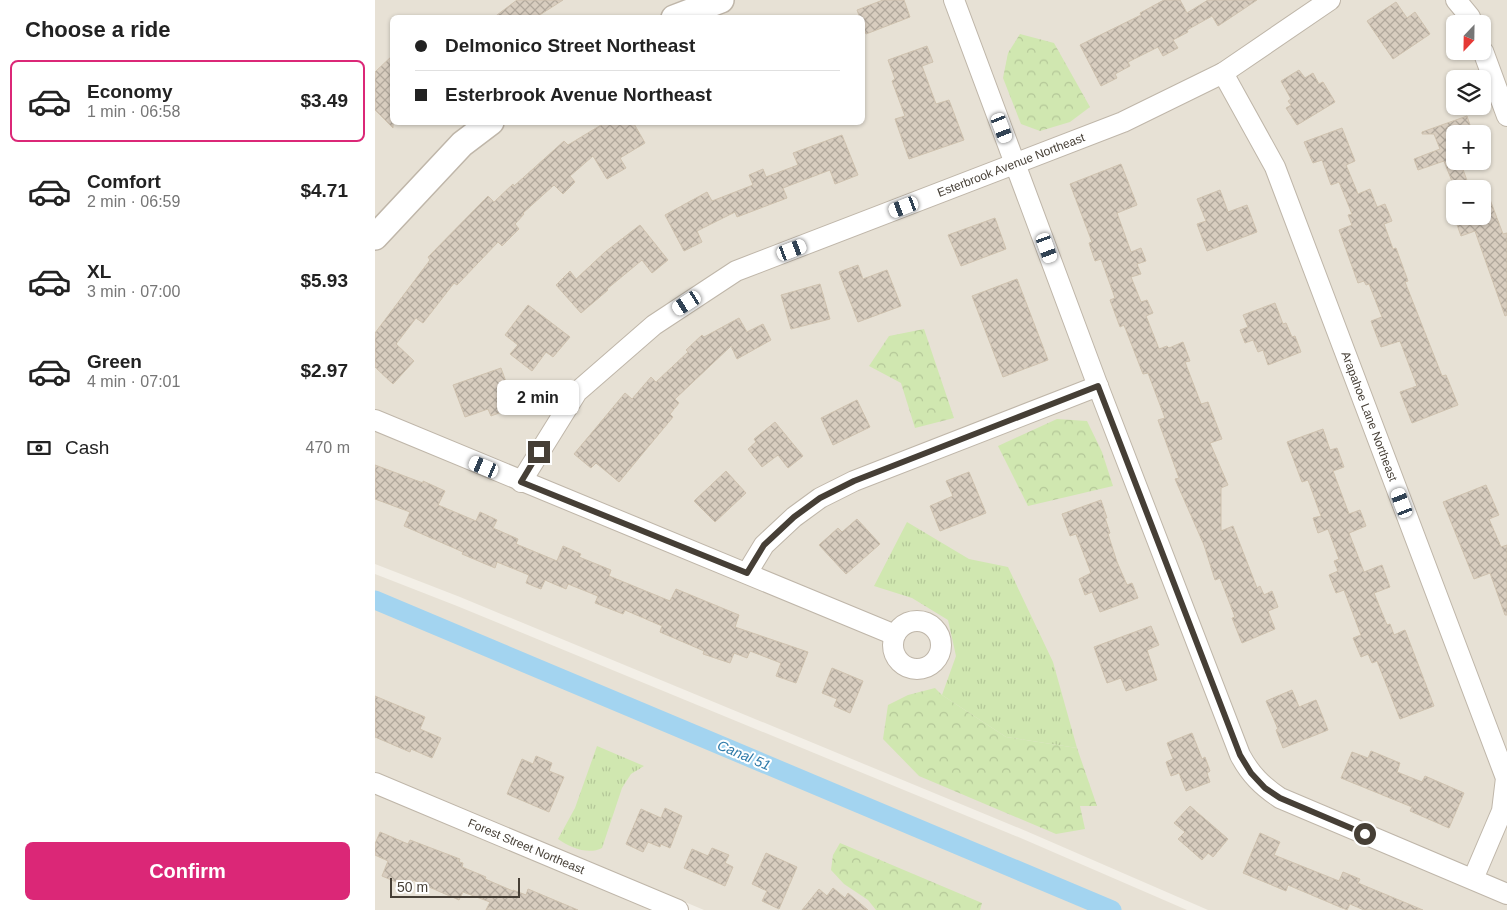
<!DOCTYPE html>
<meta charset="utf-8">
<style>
:root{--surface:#fff;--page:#f2f2f2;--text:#222;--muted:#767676;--line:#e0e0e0;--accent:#db2777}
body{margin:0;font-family:Helvetica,sans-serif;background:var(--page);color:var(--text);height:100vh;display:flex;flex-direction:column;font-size:19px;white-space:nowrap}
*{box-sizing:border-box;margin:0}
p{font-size:16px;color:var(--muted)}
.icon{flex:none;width:28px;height:28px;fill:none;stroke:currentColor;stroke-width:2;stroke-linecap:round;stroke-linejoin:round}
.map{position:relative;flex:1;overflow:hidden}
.side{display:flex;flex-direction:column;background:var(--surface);width:375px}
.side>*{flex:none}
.banner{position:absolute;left:15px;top:15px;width:475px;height:110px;border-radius:8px;box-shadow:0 1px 4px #0004;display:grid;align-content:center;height:110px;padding:0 25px;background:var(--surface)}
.needle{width:32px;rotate:202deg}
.buttons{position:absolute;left:1071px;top:15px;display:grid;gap:10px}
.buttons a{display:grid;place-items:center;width:45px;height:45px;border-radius:8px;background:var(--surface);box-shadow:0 1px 4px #0004;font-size:25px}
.scale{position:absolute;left:15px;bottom:12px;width:130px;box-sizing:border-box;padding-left:5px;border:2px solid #463f36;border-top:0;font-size:14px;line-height:18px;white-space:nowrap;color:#463f36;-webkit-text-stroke:4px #fff;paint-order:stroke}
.end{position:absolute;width:22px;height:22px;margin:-11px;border:6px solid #463f36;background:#fff;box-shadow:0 0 0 2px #fff}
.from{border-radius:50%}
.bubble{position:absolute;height:35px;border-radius:8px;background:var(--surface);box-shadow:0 1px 4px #0004;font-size:16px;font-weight:800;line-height:35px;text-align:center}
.car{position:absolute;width:15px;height:30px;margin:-15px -8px;border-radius:6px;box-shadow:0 0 4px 1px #0007;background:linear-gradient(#fff 24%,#345 0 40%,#fff 0 76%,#345 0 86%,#fff 0)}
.banner b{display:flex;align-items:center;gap:18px;height:48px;font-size:19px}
.banner b+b{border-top:1px solid var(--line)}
.banner i{width:12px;height:12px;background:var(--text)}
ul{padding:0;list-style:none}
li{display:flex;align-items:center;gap:15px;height:82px;margin:0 10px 8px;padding:0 15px;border:2px solid transparent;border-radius:8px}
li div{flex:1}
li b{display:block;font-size:19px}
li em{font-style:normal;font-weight:800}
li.on{border-color:var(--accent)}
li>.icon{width:45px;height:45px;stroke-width:1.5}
h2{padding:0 25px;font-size:22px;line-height:60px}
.pay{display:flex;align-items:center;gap:12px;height:55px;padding:0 25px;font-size:19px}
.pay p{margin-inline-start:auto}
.button{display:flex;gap:10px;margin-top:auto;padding:10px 25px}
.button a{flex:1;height:58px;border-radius:8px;background:var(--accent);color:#fff;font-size:20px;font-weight:800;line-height:58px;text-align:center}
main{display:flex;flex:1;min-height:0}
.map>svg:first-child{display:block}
.residential{fill:#e7e1d5;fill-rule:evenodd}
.grass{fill:url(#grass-tufts)}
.forest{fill:url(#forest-crowns)}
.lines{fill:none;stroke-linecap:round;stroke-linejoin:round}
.canal{stroke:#a3d4f0;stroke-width:19}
.building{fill:url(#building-cross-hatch);stroke:#cfc2af}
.minor-casing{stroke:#bfb6a9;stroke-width:22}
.tertiary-casing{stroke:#bfb6a9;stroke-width:28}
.minor{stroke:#fff;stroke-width:20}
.tertiary{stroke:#fff;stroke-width:25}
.route{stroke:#463f36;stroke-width:6}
.labels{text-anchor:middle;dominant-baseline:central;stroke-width:4;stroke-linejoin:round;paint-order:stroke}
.street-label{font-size:12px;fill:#463f36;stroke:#fff}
.water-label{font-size:14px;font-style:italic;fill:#2e7aa9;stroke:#fff}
</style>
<main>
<section class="side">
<h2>Choose a ride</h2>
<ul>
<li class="on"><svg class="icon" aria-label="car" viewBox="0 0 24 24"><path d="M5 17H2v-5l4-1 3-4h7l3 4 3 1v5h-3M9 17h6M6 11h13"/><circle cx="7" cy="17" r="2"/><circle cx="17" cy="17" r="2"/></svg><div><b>Economy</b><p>1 min · 06:58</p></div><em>$3.49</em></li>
<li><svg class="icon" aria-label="car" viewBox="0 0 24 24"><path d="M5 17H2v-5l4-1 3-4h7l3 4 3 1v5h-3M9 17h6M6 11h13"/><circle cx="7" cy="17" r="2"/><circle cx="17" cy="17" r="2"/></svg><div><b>Comfort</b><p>2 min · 06:59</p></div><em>$4.71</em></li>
<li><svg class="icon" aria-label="car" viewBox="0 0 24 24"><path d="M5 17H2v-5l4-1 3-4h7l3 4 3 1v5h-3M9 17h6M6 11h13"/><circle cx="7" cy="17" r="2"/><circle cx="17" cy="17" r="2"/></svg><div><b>XL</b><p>3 min · 07:00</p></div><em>$5.93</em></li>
<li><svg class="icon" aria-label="car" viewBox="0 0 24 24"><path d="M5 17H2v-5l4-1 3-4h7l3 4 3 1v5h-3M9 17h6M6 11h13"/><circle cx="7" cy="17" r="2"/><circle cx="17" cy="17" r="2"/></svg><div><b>Green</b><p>4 min · 07:01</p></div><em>$2.97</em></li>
</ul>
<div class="pay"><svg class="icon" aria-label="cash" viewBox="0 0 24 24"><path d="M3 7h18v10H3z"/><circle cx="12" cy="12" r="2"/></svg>Cash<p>470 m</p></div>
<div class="button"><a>Confirm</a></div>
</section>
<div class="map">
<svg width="1132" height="910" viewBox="0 0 1132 910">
<defs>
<pattern id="grass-tufts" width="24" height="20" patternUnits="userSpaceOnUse" patternTransform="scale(1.25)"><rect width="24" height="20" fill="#d0e7b0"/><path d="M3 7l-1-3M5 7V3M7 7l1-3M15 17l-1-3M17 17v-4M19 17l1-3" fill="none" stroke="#b4c798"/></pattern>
<pattern id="forest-crowns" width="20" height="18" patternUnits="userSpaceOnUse" patternTransform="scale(1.25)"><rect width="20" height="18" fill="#d0e7b0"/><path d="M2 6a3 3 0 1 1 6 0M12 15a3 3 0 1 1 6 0" fill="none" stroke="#b4c798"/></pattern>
<pattern id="building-cross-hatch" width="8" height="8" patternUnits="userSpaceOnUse" patternTransform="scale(1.25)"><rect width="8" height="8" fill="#d8cdbf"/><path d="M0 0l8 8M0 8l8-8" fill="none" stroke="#b1a89c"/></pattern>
</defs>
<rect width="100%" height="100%" fill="#f3efe7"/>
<g class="residential">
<path d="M0 0H1132V910H833L651 831 85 597 0 564ZM18 18H488V122H18ZM1080 24H1108V51H1080ZM1080 79H1108V106H1080ZM1080 134H1108V161H1080ZM1080 189H1108V216H1080Z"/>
<polygon points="0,574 82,606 648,839 812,910 329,910 0,772"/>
<polygon points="0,794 277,910 0,910"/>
</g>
<g class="grass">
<polygon points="532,522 594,559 633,567 678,662 702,748 631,737 567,695 581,656 573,620 537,598 499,586"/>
<path d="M222 746 269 766 256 774 247 788 227 848C214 855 195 848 183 839L200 808Z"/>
</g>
<g class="forest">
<polygon points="645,34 679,43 715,107 695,122 665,131 646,124 628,78 633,53"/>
<polygon points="549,329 579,418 540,428 526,383 494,366 514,336"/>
<polygon points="682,419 712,421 727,452 738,486 653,506 623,446"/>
<polygon points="560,688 567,695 631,737 702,748 722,806 705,806 710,829 681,834 544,776 508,739 513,705 533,695"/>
<polygon points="465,843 607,903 605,910 501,910 493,900 469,884 456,870 458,855"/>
</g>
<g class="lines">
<polyline class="canal" points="0,600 737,910"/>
</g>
<g class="building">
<polygon points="142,0 188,0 160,18 118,18"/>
<polygon points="508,0 529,0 535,17 491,34 488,25 488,18 485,18 482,10"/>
<polygon points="789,0 805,0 812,13 833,0 882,0 843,26 837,16 812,30 813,32 798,40 803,48 788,56 783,47 753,62 755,66 740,74 742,78 726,86 705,45 766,15 765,13"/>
<polygon points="1021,2 1032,18 1040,12 1055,34 1018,59 992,21"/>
<polygon points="552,46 558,62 547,66 561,104 574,100 589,140 534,159 520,119 530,116 517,81 520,79 513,60"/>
<polygon points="18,55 18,128 0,110 0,72"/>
<polygon points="924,70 930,78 938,73 944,84 948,82 960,102 922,125 911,108 916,105 913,101 916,99 906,81"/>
<polygon points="1092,116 1098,134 1080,134 1080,161 1085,161 1095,189 1080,189 1069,161 1043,170 1039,159 1065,149 1059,134 1047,134 1047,132"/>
<polygon points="231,122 258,122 270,143 245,158 251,168 232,179 218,156 195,176 200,182 188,194 179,185 148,213 149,214 140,224 144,229 127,246 123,242 82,285 79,283 48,323 41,318 21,344 39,361 18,384 0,367 0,333 55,260 53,257 113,196 119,202 138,184 139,186 189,141 193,145"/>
<polygon points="967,128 980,161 971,165 983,194 995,189 1002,207 1010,204 1017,221 1009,224 1018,249 1021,248 1033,281 1030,282 1067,376 1071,375 1083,405 1037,423 1025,392 1042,386 1025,341 1006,347 996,321 1007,317 994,284 991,285 989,281 983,283 964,230 977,225 973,215 977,214 964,182 956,185 947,160 938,163 929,142"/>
<polygon points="467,135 483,175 460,184 455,170 408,188 412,198 362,217 360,212 322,231 327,242 309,251 290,215 332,192 337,201 378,185 374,175 388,169 391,177 423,165 418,153"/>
<polygon points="746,164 762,205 742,213 756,252 766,248 771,261 762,264 766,274 756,277 766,302 772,300 778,313 771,316 784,349 792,346 794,348 808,342 815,361 810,362 826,404 833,402 847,439 835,443 853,485 846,488 846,531 858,526 882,588 885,586 889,595 897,591 903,607 893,611 900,629 867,643 857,618 860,617 845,578 840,580 829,545 800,479 804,478 783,420 790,418 773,373 768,374 749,325 745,327 735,300 740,298 726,259 720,261 714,243 717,242 695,184"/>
<polygon points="1108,181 1128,234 1132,233 1132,315 1130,316 1100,231 1086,236 1079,216 1108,216"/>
<polygon points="845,190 853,212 872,205 882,232 832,251 822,224 831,221 822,199"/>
<polygon points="620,218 631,249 586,266 573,235"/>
<polygon points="265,225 293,260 277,273 267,260 232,289 233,290 206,313 181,285 195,271 201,279 230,252"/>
<polygon points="483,265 488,279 512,270 526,306 483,322 464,272"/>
<polygon points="642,279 673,360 628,377 597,296"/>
<polygon points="445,284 455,319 416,329 406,295"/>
<polygon points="900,303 908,324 911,323 917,337 920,336 926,352 893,365 888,350 883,352 878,340 870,343 865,330 873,327 868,315"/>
<polygon points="153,305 195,337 178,357 171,352 157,371 135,354 143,345 130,335"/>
<polygon points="364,318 372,332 388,324 396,340 362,359 356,346 300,399 304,403 295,414 298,417 244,482 221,463 216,468 199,454 250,393 257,399 276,377 281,382 313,352 311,350 327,335 329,337"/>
<polygon points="126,368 140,407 116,416 113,409 90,417 78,385"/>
<polygon points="482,400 495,427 458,445 446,418"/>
<polygon points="400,422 428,456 413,468 403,455 387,467 373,449 381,442 379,439"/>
<polygon points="948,429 955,450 962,448 969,467 958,471 974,514 985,510 991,526 974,533 989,572 1007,565 1015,587 999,593 1012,625 1015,624 1019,635 1030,630 1059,706 1025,719 1002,661 997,663 993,654 986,657 978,638 986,635 969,590 961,593 954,575 963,571 959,561 964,559 953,529 943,533 938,518 946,516 933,480 927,482 912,442"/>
<polygon points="0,465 48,483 48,481 70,491 63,505 101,521 105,512 122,520 118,528 143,539 141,544 182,561 188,546 206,554 204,557 236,570 234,576 295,601 301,589 364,615 360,627 433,652 421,683 401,676 406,663 375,651 372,658 359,653 355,663 328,654 329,651 285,632 287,626 250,610 248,614 220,603 223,596 193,584 191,589 170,580 166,589 151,583 154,575 122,562 120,568 87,554 88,552 29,526 35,512 0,499"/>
<polygon points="351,471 371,493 340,522 319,501"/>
<polygon points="594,472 611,513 565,531 555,506 578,496 571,481"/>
<polygon points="1111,485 1124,515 1114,519 1126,547 1132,545 1132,615 1130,615 1115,573 1099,579 1068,502"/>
<polygon points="726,500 732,518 730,518 735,533 733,534 742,562 752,585 757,583 763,598 725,612 717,592 710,595 704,579 716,573 701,534 695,536 687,514"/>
<polygon points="482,519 505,544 471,574 444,545 463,528 467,532"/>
<polygon points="776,626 784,645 772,650 782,680 751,691 746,678 732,683 719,647"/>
<polygon points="457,668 488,681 475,713 459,706 462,699 447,693"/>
<polygon points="917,690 924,707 941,700 953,730 908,748 901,730 903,729 891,701"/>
<polygon points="0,696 50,717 45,729 66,738 57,758 36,749 35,752 0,737"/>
<polygon points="817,733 827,759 830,757 835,771 832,773 835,782 811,791 804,773 796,776 791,762 798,759 792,743"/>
<polygon points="996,751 1025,763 1022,772 1047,782 1050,776 1089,793 1074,828 1035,811 1037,807 966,778 977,752 993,758"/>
<polygon points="161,756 177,763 174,771 189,777 174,812 132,794 147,759 158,764"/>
<polygon points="815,806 853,839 838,857 833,853 827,860 803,839 810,832 799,823"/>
<polygon points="290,808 307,816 295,848 286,844 285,847 273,842 268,852 251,844 266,809 286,818"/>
<polygon points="5,832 33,844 35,840 85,859 84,862 88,863 87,867 111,877 110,879 138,891 138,890 151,895 153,889 203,910 111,910 115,902 88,892 84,900 38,880 35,888 7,876 13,861 0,855 0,844"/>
<polygon points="885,833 905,842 899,855 964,881 968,872 985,879 983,883 1048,910 989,910 975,904 972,910 913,885 911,891 868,873"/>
<polygon points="337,848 354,855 350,863 358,867 350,886 309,868 317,849 333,856"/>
<polygon points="391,853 422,867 404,909 387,901 392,891 377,884"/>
<polygon points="458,888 470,898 473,893 493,910 427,910 444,889 452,896"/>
</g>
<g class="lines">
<defs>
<g id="minor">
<path d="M579 0 721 381 865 755C875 774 887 786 905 798L1132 894"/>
<polyline points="1081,0 1095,17 1097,24"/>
<polyline points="1108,51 1132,116"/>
<path id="s1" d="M848 73 900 167 1131 778 1127 811 1098 879"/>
<path d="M0 420C173 493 347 562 520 635"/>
<path id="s2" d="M146 482 202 392 279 325 361 271 748 122 848 73 955 0"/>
<polyline points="372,573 389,545 419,517 445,498 479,481 723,386"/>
<circle cx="542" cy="645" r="24"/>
<path id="s3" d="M0 783 303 910"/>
</g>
<g id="tertiary">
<polyline points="299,18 346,0"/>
<polyline points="0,237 87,144 116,122"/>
</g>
</defs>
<use href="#minor" class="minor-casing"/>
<use href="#tertiary" class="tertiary-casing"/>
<use href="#minor" class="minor"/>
<use href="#tertiary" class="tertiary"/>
</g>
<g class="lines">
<polyline class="route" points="164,452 146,482 372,573 389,545 419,517 445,498 479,481 723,386 865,755 876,773 890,788 905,798 990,834"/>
</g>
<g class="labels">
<g class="street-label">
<text stroke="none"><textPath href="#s2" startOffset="601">Esterbrook Avenue Northeast</textPath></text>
<text stroke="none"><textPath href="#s1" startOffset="374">Arapahoe Lane Northeast</textPath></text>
<text stroke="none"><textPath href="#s3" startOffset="164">Forest Street Northeast</textPath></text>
</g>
<g class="water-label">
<text transform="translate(369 755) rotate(23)">Canal 51</text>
</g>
</g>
</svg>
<div class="buttons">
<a><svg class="needle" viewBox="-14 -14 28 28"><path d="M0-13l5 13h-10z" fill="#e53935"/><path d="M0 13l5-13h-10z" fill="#767676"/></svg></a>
<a><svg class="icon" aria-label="layers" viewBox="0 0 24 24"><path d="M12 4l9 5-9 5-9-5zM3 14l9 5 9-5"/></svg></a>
<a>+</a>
<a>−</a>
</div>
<div class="scale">50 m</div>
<i class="end from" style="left:990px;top:834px"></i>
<i class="end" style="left:164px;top:452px"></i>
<div class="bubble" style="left:122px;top:380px;width:82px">2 min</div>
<i class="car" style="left:627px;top:128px;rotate:159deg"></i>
<i class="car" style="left:529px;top:207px;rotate:249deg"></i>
<i class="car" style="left:672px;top:248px;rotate:160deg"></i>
<i class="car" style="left:417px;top:250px;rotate:69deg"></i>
<i class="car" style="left:312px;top:303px;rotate:237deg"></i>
<i class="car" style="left:109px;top:467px;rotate:293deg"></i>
<i class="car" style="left:1027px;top:503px;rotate:339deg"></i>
<div class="banner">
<b><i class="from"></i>Delmonico Street Northeast</b>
<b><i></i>Esterbrook Avenue Northeast</b>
</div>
</div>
</main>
